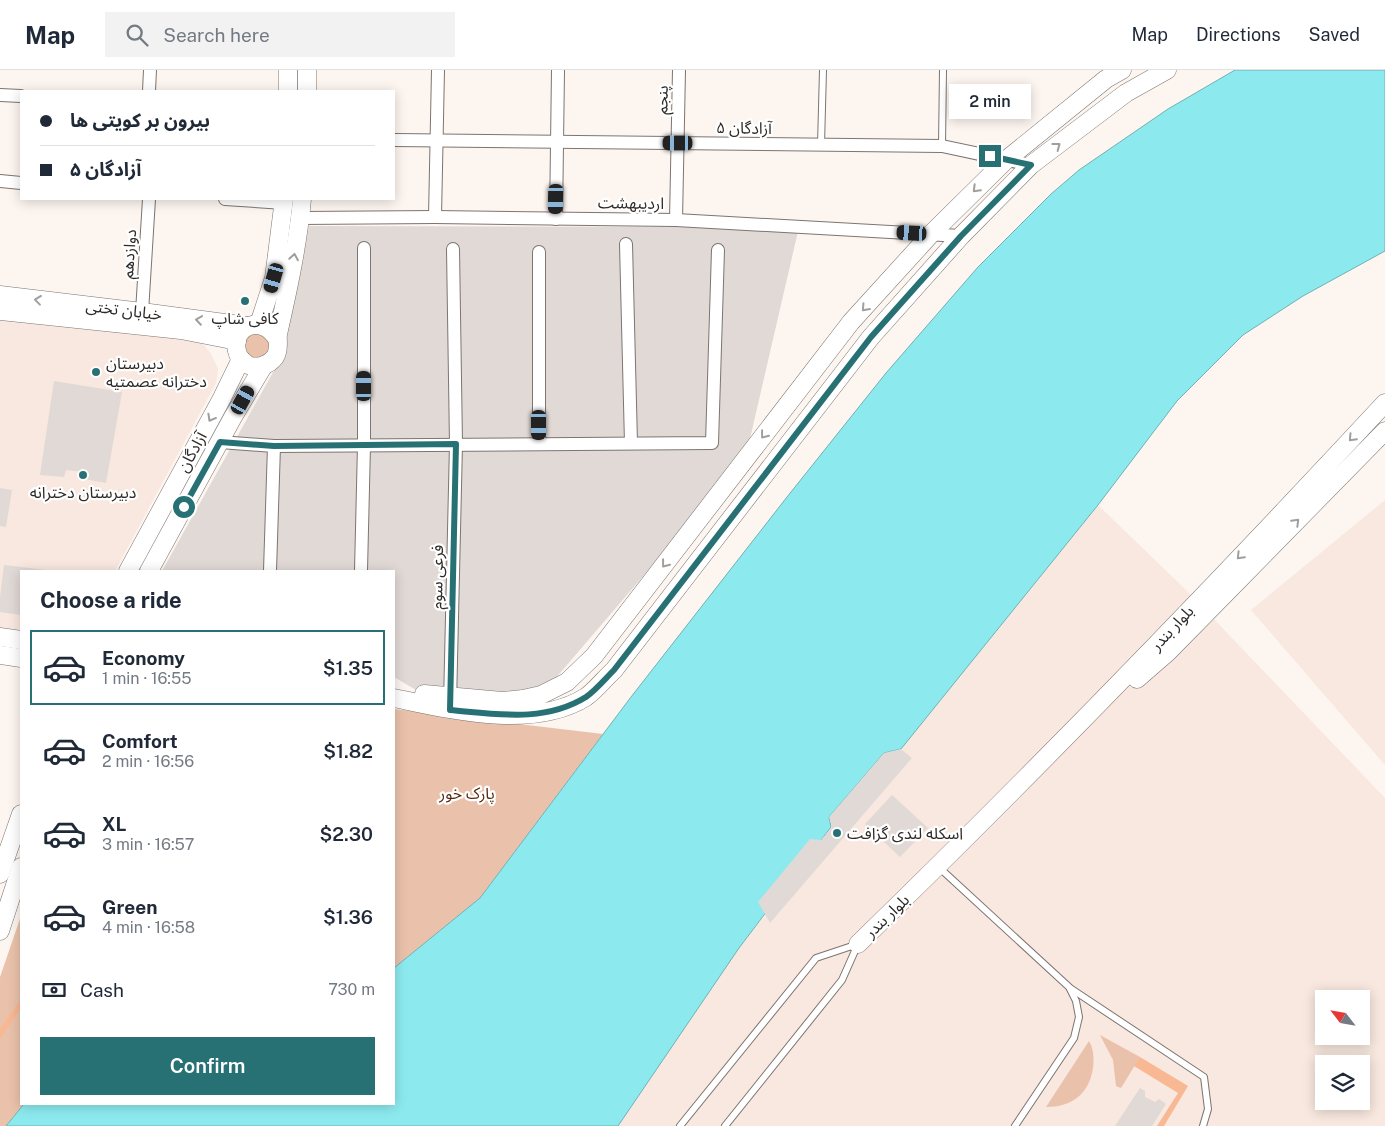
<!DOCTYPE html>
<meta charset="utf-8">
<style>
:root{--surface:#fff;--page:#f2f2f3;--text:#1f2937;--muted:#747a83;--line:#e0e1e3;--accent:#277175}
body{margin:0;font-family:"Public Sans","Noto Sans Arabic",sans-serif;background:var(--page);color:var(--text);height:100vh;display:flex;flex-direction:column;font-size:19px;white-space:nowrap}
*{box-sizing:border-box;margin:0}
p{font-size:16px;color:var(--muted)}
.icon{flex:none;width:28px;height:28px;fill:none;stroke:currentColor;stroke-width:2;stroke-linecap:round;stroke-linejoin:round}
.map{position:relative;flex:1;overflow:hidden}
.side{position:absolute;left:20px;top:500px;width:375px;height:535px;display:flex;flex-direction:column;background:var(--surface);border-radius:0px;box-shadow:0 2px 12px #0003}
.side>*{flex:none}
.hud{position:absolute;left:20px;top:20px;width:375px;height:110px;border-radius:0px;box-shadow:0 2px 12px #0003;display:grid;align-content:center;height:110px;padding:0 20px;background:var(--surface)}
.needle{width:32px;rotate:301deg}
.buttons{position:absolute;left:1315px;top:920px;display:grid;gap:10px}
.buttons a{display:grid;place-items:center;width:55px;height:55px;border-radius:0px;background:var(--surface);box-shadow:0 2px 12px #0003;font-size:25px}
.end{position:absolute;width:22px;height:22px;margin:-11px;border:6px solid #277175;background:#fff;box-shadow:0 0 0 2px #fff}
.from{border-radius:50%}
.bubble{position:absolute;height:35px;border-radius:0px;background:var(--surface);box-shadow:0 2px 12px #0003;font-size:16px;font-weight:600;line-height:35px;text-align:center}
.car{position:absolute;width:15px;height:30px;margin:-15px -8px;border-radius:6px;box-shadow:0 0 4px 1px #0007;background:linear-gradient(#222 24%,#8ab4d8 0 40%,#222 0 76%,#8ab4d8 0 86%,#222 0)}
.hud b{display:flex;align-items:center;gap:18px;height:48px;font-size:19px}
.hud b+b{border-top:1px solid var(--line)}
.hud i{width:12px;height:12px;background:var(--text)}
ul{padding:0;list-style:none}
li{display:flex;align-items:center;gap:15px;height:75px;margin:0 10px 8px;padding:0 10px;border:2px solid transparent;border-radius:0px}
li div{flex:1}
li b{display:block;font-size:19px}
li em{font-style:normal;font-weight:600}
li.selected{border-color:var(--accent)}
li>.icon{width:45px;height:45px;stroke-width:1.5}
h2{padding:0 20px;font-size:22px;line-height:60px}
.pay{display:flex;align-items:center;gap:12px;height:55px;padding:0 20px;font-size:19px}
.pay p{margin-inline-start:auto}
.button{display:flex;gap:10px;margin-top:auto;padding:10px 20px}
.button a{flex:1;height:58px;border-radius:0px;background:var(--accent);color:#fff;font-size:20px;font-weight:600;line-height:58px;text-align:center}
header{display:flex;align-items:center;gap:30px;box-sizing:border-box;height:70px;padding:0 25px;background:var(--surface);border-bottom:1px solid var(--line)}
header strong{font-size:24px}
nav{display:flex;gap:28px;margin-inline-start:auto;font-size:18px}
.search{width:350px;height:45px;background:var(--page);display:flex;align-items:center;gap:12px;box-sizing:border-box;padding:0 18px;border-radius:0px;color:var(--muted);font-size:19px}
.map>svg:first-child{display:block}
.built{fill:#f8e8df;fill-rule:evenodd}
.green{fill:#eac2ab}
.forest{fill:#f8b893}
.water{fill:#8ceaef;stroke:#70b0b3}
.building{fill:#e1d9d5}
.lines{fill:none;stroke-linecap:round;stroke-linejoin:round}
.lane-casing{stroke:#7c7571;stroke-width:8}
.street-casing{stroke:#7c7571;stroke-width:14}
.secondary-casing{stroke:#7c7571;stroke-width:19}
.lane{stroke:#fff;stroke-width:6}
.street{stroke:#fff;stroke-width:12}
.secondary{stroke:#fff;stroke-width:18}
.oneway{stroke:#a09f9e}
.route{stroke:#277175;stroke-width:6}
.poi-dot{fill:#277175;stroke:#fff;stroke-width:2}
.labels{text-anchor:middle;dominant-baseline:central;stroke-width:4.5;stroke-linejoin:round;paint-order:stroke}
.street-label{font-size:16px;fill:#2d2a28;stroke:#fff}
.poi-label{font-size:16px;fill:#2d2a28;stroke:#fff}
.park-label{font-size:16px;fill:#542b10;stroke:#fff}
</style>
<header>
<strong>Map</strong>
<div class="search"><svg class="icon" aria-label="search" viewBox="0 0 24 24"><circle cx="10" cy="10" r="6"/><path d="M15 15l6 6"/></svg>Search here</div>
<nav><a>Map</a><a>Directions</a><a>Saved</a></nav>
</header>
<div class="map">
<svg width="1385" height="1056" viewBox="0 0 1385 1056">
<rect width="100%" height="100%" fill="#fdf5f0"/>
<g class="built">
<polygon points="0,249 191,269 202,273 211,284 218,299 216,313 115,501 21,501 21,562 0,559"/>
<polygon points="1385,430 1385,695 1251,540"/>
<path d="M1098 435 1186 520 1385 728V1056H618L739 877 766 845 770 852 912 688 901 679ZM1324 929H1361V966H1324ZM1324 994H1361V1031H1324Z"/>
</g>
<g class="green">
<polygon points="260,258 274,281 252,293 240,271"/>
<polygon points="394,639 603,664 480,828 394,898"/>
<polygon points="21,846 21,1034 24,1034 6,1056 0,1056 0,907"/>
<polygon points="1100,965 1140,987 1121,1018 1116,1016 1113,990"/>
<path d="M1089 971C1094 980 1094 988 1093 998 1089 1024 1072 1037 1046 1037Z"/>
</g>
<g class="forest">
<polygon points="21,929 21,938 0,969 0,959"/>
<polygon points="1140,987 1188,1016 1164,1056 1157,1056 1178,1023 1134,996"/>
</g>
<polygon class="water" points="1235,0 1385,0 1385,181 1303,226 1243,265 1177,331 1098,435 901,679 884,683 829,747 831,757 739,878 618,1056 6,1056 24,1034 394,1034 394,898 480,828 631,627 787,427 886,303 978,197 1051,124 1079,100 1168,39"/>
<g class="building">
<polygon points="309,156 799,157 746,386 543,623 450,640 394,607 394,501 162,501 281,288"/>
<polygon points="54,311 122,322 106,413 84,409 85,402 66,400 64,407 40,405"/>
<polygon points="0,418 12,420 6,457 0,456"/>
<polygon points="4,495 46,500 21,501 21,545 0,542 0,528"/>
<polygon points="901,679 912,688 770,853 758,832 810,769 821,770 832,757 829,747 884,683"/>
<polygon points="892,725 928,758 900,787 865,754"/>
<polygon points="1140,1018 1145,1021 1145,1027 1155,1032 1159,1029 1166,1034 1152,1056 1115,1056"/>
</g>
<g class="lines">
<defs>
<g id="lane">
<polyline points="821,75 823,0"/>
<polyline points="942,76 943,0"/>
<polyline points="944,802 1069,917 1076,931 1079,947 1074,968 1015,1056"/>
<polyline points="1070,918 1204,1007 1208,1039 1203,1056"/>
<polyline points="680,1056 816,888 858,874 842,910 725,1056"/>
</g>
<g id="street">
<polyline points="149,21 150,0"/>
<polyline points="0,25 21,26"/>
<polyline points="394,70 942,76 1031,95"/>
<polyline points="0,111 21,113"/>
<polyline points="225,129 284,133"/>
<polyline points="435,147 438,0"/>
<polyline points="300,148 435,147 676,150 961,166"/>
<polyline points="556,149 558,0"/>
<polyline points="676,150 679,0"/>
<polyline points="626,174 631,373"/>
<polyline points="539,182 539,374"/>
<polyline points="142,242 149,129"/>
<polyline points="220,372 274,376"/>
<polyline points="270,501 274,376 712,373 718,180"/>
<polyline points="361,501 364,375 364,178"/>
<polyline points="450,634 456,374 453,179"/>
</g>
<g id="secondary">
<polyline points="288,21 288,0"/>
<polyline points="307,21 307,0"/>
<polyline points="0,225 142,242 247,256"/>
<polyline points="0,241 181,260 237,271"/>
<polyline points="259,254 274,208 284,129"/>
<path d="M277 269C263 244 231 255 237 281 238 287 243 292 248 295 258 299 269 295 275 287 280 279 277 272 278 264 288 220 298 174 302 129"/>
<polyline points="128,501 222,328 241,289"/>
<polyline points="149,501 233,347 264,295"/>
<polyline points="0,567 21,570"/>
<polyline points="0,585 21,588"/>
<polyline points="1137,609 1168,582 1385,361"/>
<polyline points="424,624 502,631 523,629 541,625 567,612 594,586 851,252 931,164 1006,90 1106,9 1122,0"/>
<path d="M394 628C452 640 533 660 586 627 596 620 605 608 614 600L871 267 961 166 1031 95 1126 23 1167 0"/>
<polyline points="0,804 21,744"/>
<polyline points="0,861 21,797"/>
<path d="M858 874C1039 698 1214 517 1385 333"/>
</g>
</defs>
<use href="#lane" class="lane-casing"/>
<use href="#street" class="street-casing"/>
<use href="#secondary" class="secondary-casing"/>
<use href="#lane" class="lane"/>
<use href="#street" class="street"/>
<use href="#secondary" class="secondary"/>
</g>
<defs><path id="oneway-chevron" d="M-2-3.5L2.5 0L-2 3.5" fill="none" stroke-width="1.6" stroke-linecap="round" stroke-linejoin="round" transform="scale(1.25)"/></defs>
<g class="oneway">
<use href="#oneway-chevron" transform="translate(1057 76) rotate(-37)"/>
<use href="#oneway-chevron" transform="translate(976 119) rotate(135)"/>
<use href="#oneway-chevron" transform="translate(294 187) rotate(-81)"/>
<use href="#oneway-chevron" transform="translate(38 230) rotate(-173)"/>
<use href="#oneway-chevron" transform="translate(865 238) rotate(132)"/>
<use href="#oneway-chevron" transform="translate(199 250) rotate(-172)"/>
<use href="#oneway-chevron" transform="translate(211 348) rotate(119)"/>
<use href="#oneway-chevron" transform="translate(764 365) rotate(128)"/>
<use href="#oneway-chevron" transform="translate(1352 368) rotate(133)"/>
<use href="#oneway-chevron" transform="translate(1296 452) rotate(-45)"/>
<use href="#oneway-chevron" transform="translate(1240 486) rotate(134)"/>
<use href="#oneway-chevron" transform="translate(665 494) rotate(128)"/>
</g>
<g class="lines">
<path class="route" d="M184 437 220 372 274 376 456 374 450 640C497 644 544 653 586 627 596 620 605 609 614 600L871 267 961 166 1031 95 990 86"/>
</g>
<g class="poi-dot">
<circle cx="245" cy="231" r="5"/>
<circle cx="96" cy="302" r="5"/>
<circle cx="83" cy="405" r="5"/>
<circle cx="837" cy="763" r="5"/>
</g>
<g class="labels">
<g class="street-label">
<text transform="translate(662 30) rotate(-89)">پنجم</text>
<text transform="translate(744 58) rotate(1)">آزادگان ۵</text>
<text transform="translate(631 133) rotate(1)">اردیبهشت</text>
<text transform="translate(129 184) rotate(-86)">دوازدهم</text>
<text transform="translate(124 240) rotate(7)">خیابان تختی</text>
<text transform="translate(192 382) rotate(-61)">آزادگان</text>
<text transform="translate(437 507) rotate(-89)">فرعی سوم</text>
<text transform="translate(1172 558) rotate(-47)">بلوار بندر</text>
<text transform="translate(887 846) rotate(-44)">بلوار بندر</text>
</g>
<g class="poi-label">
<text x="245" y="248">کافی شاپ</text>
<text x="106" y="293" text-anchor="start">دبیرستان<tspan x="106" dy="18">دخترانه عصمتیه</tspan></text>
<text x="83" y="422">دبیرستان دخترانه</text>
<text x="847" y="763" text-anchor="start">اسکله لندی گزافت</text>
</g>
<g class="park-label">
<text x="467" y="723">پارک خور</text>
</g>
</g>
</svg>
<div class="buttons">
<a><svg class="needle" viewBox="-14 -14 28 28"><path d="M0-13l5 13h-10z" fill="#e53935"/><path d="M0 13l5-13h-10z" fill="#747a83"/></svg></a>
<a><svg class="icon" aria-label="layers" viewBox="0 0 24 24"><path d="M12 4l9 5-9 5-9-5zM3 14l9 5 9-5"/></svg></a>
</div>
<i class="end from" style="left:184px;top:437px"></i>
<i class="end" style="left:990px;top:86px"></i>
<div class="bubble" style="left:949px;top:14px;width:82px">2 min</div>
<i class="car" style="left:678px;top:73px;rotate:270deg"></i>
<i class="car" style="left:556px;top:129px;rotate:181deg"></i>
<i class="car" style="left:912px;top:163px;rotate:273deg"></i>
<i class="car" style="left:274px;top:208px;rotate:196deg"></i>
<i class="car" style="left:364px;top:316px;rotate:0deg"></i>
<i class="car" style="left:243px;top:330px;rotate:29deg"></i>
<i class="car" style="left:539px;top:355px;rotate:180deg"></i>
<div class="hud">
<b><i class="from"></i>بیرون بر کویتی ها</b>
<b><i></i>آزادگان ۵</b>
</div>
<section class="side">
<h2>Choose a ride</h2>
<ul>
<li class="selected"><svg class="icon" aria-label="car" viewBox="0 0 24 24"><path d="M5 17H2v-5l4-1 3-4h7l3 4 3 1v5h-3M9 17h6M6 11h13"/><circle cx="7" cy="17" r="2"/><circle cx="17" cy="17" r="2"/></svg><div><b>Economy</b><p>1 min · 16:55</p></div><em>$1.35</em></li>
<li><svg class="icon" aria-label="car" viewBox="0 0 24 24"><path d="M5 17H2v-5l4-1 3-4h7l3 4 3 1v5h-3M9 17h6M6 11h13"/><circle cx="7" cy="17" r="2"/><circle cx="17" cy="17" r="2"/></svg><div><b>Comfort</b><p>2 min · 16:56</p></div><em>$1.82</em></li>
<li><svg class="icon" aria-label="car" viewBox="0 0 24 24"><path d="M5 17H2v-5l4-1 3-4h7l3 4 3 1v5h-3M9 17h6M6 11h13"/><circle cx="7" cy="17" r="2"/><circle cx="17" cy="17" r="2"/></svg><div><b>XL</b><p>3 min · 16:57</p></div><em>$2.30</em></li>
<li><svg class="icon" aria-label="car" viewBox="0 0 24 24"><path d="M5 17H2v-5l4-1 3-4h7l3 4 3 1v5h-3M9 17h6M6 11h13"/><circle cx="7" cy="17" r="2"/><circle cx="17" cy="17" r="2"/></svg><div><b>Green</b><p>4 min · 16:58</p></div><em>$1.36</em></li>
</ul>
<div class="pay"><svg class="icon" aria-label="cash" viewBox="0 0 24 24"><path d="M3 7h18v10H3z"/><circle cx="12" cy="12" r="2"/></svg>Cash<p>730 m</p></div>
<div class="button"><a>Confirm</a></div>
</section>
</div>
